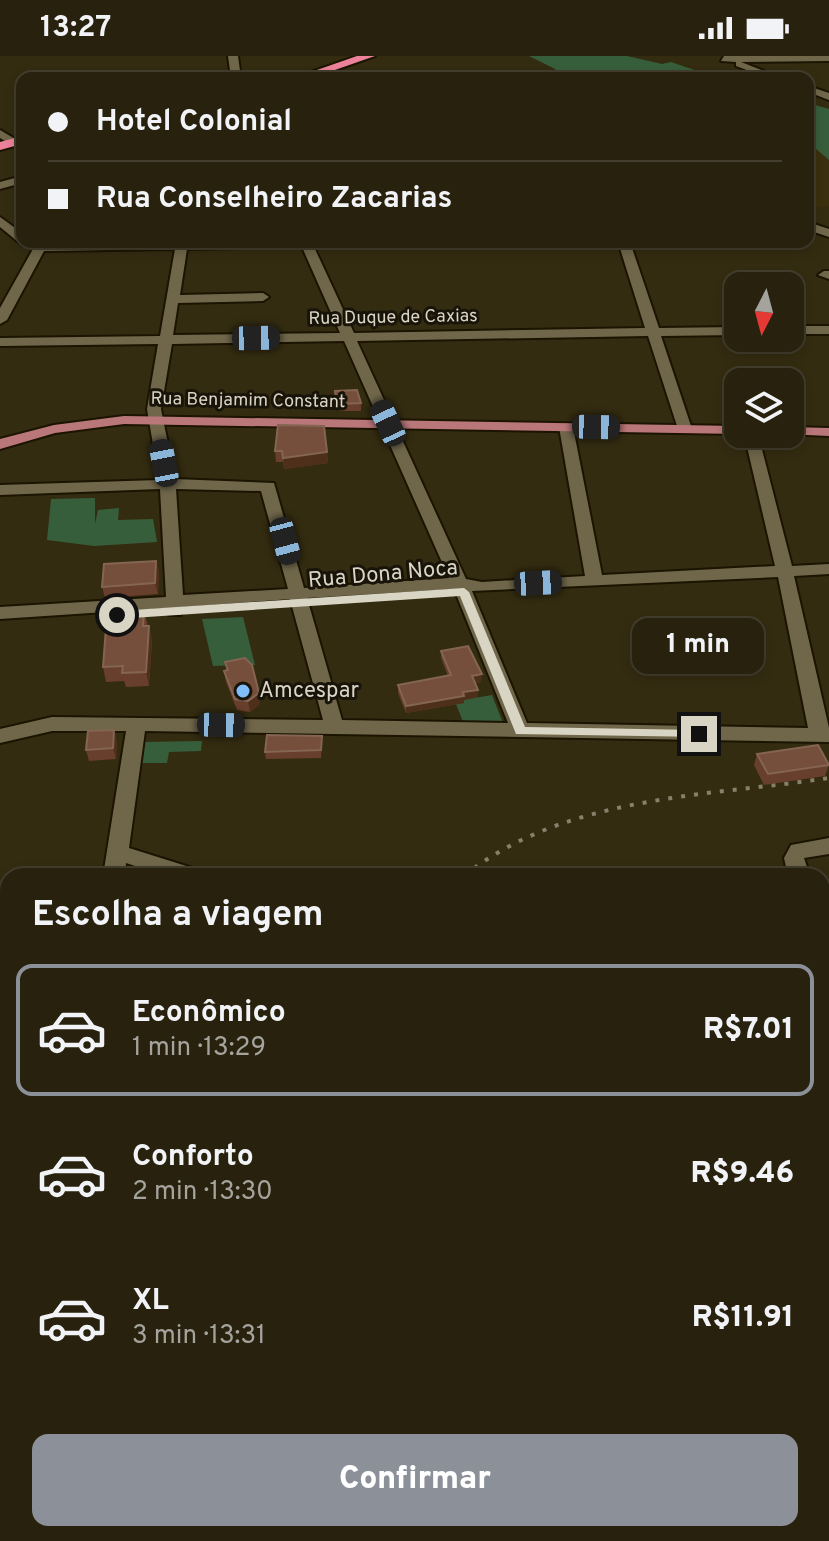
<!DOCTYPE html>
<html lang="pt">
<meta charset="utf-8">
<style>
:root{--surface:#27210d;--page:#332e1b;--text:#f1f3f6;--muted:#a4a39d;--line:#433e2e;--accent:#8c9099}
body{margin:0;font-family:Overpass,sans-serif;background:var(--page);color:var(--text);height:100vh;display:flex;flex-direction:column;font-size:30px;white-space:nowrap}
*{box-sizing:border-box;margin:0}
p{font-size:26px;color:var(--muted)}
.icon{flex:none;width:44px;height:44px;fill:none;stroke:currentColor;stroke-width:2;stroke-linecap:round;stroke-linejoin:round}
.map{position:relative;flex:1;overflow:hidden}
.drawer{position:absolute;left:0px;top:812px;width:830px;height:674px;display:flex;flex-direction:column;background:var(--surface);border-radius:24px 24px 0 0;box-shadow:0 4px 12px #0003,0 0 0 2px var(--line)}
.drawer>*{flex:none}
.top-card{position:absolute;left:16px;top:16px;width:798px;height:176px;border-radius:16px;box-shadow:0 4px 12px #0003,0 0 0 2px var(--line);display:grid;align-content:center;height:176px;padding:0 32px;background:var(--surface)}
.needle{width:52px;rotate:186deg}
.fabs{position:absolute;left:724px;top:216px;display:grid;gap:16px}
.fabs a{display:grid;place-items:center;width:80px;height:80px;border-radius:16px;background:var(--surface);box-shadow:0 4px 12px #0003,0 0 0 2px var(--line);font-size:40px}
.end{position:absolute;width:36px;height:36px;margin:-18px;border:10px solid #d9d5c5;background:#111;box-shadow:0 0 0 4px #111}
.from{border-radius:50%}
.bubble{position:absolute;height:56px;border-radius:16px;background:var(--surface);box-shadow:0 4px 12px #0003,0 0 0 2px var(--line);font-size:26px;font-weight:800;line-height:56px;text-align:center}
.car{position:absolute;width:24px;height:48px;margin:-24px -12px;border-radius:10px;box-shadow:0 0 6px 2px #0007;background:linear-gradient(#222 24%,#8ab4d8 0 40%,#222 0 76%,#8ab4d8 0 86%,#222 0)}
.top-card b{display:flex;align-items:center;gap:28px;height:76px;font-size:30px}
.top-card b+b{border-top:2px solid var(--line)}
.top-card i{width:20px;height:20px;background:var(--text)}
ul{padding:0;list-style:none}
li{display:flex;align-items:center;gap:24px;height:132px;margin:0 16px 12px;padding:0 16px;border:4px solid transparent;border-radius:16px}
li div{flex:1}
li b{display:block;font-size:30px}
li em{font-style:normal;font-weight:800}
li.selected{border-color:var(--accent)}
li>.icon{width:72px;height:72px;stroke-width:1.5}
h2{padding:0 32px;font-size:36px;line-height:96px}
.button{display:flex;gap:16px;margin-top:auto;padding:16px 32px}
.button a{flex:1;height:92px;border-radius:16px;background:var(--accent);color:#fff;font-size:32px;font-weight:800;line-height:92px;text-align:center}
.status{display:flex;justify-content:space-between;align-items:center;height:56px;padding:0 40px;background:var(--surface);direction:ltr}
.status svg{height:22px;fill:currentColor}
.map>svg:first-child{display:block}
.built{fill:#3b300d}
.green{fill:#375e3b}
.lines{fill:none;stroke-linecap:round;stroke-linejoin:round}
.minor-casing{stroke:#1b1400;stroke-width:4}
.major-casing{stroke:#1b1400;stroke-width:4}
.highway-casing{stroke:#1b1400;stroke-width:4}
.minor{fill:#70674b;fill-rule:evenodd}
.major{fill:#ba777a;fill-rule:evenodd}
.highway{fill:#eb8299;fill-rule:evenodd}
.rail-far1{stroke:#87816c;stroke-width:4;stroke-dasharray:4 9;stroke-linecap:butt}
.rail{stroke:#87816c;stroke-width:5;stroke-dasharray:5 11;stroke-linecap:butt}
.wall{fill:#683e2c}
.shaded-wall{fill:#4e301a}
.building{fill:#754f3c;stroke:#846452;stroke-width:2}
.route{fill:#d9d5c5}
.poi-dot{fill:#80bdfa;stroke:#181409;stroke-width:3}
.labels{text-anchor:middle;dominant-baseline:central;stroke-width:6;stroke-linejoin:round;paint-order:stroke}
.far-street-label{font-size:18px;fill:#d9d5c5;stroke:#181409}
.street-label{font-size:22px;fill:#d9d5c5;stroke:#181409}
.poi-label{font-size:22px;fill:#d9d5c5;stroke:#181409;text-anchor:start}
</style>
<div class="status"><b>13:27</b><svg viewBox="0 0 49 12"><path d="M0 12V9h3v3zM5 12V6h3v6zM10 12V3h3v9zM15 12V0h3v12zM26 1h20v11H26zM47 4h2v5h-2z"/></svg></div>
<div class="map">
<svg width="829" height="1485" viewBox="0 0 829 1485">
<rect width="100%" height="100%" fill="#342c11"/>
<polygon class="built" points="808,86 829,104 829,150 808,153"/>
<g class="green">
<polygon points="529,0 627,0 662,8 671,6 718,22 561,22 555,13"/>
<polygon points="808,47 829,53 829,104 808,86"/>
<polygon points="95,442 95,468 98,454 119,452 118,464 153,463 157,486 94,490 47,484 51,443"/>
<polygon points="243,561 255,609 213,610 202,563"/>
<polygon points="492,639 503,667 464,668 456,648 464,647 463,644"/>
<polygon points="202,685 201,695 169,696 167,707 139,707 143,686"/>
</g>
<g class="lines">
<defs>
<g id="minor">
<polygon points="228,0 238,0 241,22 231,22"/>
<polygon points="724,0 829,0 829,5 741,6 782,22 768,22 736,10 736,6 721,5"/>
<polygon points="808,30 829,37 829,44 808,36"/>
<polygon points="0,74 22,87 22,95 0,82"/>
<polygon points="22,120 22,127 0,133 0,126"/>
<path d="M0 161 22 177V186H419L413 190 314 191 354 277 645 272 618 186H630L659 272 738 271V279L661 280 692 373 690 376 685 377 678 373 648 280 357 285 466 523 482 526 585 520 559 371 566 367 573 371 602 519 775 510 744 378H758L792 510 829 508V518L794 520 829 672V686L145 675 129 792 199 814 203 820H166L126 807 125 820H103L126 675H52L0 687V673L52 661 323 664 290 543 183 551 181 559H169L166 552 0 563V551L166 541 160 433 0 439V429L159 424 147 353 158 288 0 290V282L160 280 175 193 44 195 7 264 0 268V252L33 193 22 189 0 171ZM302 191 340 277 173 279 178 247 263 245 269 241 263 237 180 239 187 193ZM344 285 449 522 304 532 274 427 175 423 161 353 172 288ZM176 433 261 435 288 533 183 539ZM778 521 808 672 527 667 472 535ZM454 533 508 667 342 664 307 542Z"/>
<polygon points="808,166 829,173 829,181 808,174"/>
<polygon points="824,215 829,215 829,223 818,219"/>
<rect x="790" y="270" width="39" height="8"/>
<polygon points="829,782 829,798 804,802 810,820 788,820 784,802 791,789"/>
<polygon points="822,864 829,866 829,898 822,896"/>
<rect x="0" y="923" width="8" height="20"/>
<polygon points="829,1052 829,1074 822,1076 822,1054"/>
<rect x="0" y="1260" width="8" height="28"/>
<polygon points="0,1448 8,1449 8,1478 11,1478 0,1478"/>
<polygon points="381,1478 411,1478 408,1485 378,1485"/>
</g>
<g id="major">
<polygon points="124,360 738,370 740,378 124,368 55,377 0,393 0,383 54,369"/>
<polygon points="790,371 829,372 829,380 785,378 790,378"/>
</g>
<g id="highway">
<polygon points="357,0 375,0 312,22 294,22"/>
<polygon points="22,80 22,88 0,94 0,86"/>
</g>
</defs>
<use href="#minor" class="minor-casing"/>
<use href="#major" class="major-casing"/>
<use href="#highway" class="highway-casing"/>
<use href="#minor" class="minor"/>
<use href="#major" class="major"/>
<use href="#highway" class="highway"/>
<path class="rail-far1" d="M464 820C563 740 708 740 829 722"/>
<polyline class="rail" points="207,1485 212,1478"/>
</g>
<g class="wall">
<polygon points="335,335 361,347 361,355 342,355 336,352"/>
<polygon points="275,395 327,396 328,407 284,413 283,406 276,406"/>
<polygon points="156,505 159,516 158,538 105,542 102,531"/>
<polygon points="144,556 152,584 149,630 126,631 124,625 106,626 103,611"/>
<polygon points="441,595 481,626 475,627 478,634 478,641 464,644 464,647 406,657 398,637 398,629 448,620 441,602"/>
<polygon points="225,606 260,648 250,656 237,654 226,626 224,615 226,614"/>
<polygon points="117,685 116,703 89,705 86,694"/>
<polygon points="322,687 321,702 266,703 265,696"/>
<polygon points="757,698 829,709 825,720 764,729 754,709"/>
</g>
<g class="shaded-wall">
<polygon points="327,396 328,407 284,413 283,402"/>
<polygon points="156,505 159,516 158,538 155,527"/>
<polygon points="149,570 152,584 149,630 146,616"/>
<polygon points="482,618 481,626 472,627 472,620"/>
<polygon points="478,634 478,641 464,644 464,647 406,657 406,650"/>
<polygon points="259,637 260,648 250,656 248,645"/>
<polygon points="114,674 117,685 116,703 113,692"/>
</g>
<g class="building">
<polygon points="357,334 361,347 342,348 336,345 335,335"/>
<polygon points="278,369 324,370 327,396 283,402 282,395 275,395"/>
<polygon points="156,505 155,527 102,531 104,508"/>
<polygon points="144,556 143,570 149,570 146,616 122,617 123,610 103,611 107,559"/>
<polygon points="468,590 482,618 472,620 478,634 463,636 464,640 406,650 398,629 451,619 441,595"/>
<polygon points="245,602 252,609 259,637 248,645 235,643 224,615 228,614 225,606"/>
<polygon points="114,674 113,692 86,694 88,675"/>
<polygon points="267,679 322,680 321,694 265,696"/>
<polygon points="818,689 829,709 768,718 757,698"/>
</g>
<polygon class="route" points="464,532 469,536 525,671 699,674 706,678 704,681 516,678 460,540 117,563 111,559 117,555"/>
<circle class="poi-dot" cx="243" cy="635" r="8"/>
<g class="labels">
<g class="far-street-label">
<text transform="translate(393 262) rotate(-1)">Rua Duque de Caxias</text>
<text transform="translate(248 345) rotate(1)">Rua Benjamim Constant</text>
</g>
<g class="street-label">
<text transform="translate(383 519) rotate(-5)">Rua Dona Noca</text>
</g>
<g class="poi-label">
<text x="259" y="635">Amcespar</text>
</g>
</g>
</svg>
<div class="fabs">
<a><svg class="needle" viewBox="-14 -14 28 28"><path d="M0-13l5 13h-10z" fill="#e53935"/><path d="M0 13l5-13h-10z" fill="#a4a39d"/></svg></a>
<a><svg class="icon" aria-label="layers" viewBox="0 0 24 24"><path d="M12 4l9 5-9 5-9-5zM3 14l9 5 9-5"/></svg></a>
</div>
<i class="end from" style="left:117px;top:559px"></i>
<i class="end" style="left:699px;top:678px"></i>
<div class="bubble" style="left:632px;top:562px;width:132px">1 min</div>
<i class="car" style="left:256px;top:282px;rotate:89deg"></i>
<i class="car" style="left:388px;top:367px;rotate:335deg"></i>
<i class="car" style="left:596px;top:371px;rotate:91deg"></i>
<i class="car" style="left:164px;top:407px;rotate:349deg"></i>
<i class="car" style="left:285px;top:485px;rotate:165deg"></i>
<i class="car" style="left:538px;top:527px;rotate:87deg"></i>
<i class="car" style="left:221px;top:669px;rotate:91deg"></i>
<div class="top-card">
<b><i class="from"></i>Hotel Colonial</b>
<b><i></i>Rua Conselheiro Zacarias</b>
</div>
<section class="drawer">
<h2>Escolha a viagem</h2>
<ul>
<li class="selected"><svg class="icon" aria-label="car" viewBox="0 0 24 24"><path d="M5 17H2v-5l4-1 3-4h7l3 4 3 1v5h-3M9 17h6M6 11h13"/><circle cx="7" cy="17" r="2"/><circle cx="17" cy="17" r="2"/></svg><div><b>Econômico</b><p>1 min · 13:29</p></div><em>R$7.01</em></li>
<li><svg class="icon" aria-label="car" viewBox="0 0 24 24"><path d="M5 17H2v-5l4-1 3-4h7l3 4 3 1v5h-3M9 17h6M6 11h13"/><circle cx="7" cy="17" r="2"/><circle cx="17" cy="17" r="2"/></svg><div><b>Conforto</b><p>2 min · 13:30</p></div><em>R$9.46</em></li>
<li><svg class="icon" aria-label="car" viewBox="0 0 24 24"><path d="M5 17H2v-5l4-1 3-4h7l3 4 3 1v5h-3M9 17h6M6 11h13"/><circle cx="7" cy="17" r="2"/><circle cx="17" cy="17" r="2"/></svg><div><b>XL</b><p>3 min · 13:31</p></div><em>R$11.91</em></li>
</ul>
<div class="button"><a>Confirmar</a></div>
</section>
</div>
